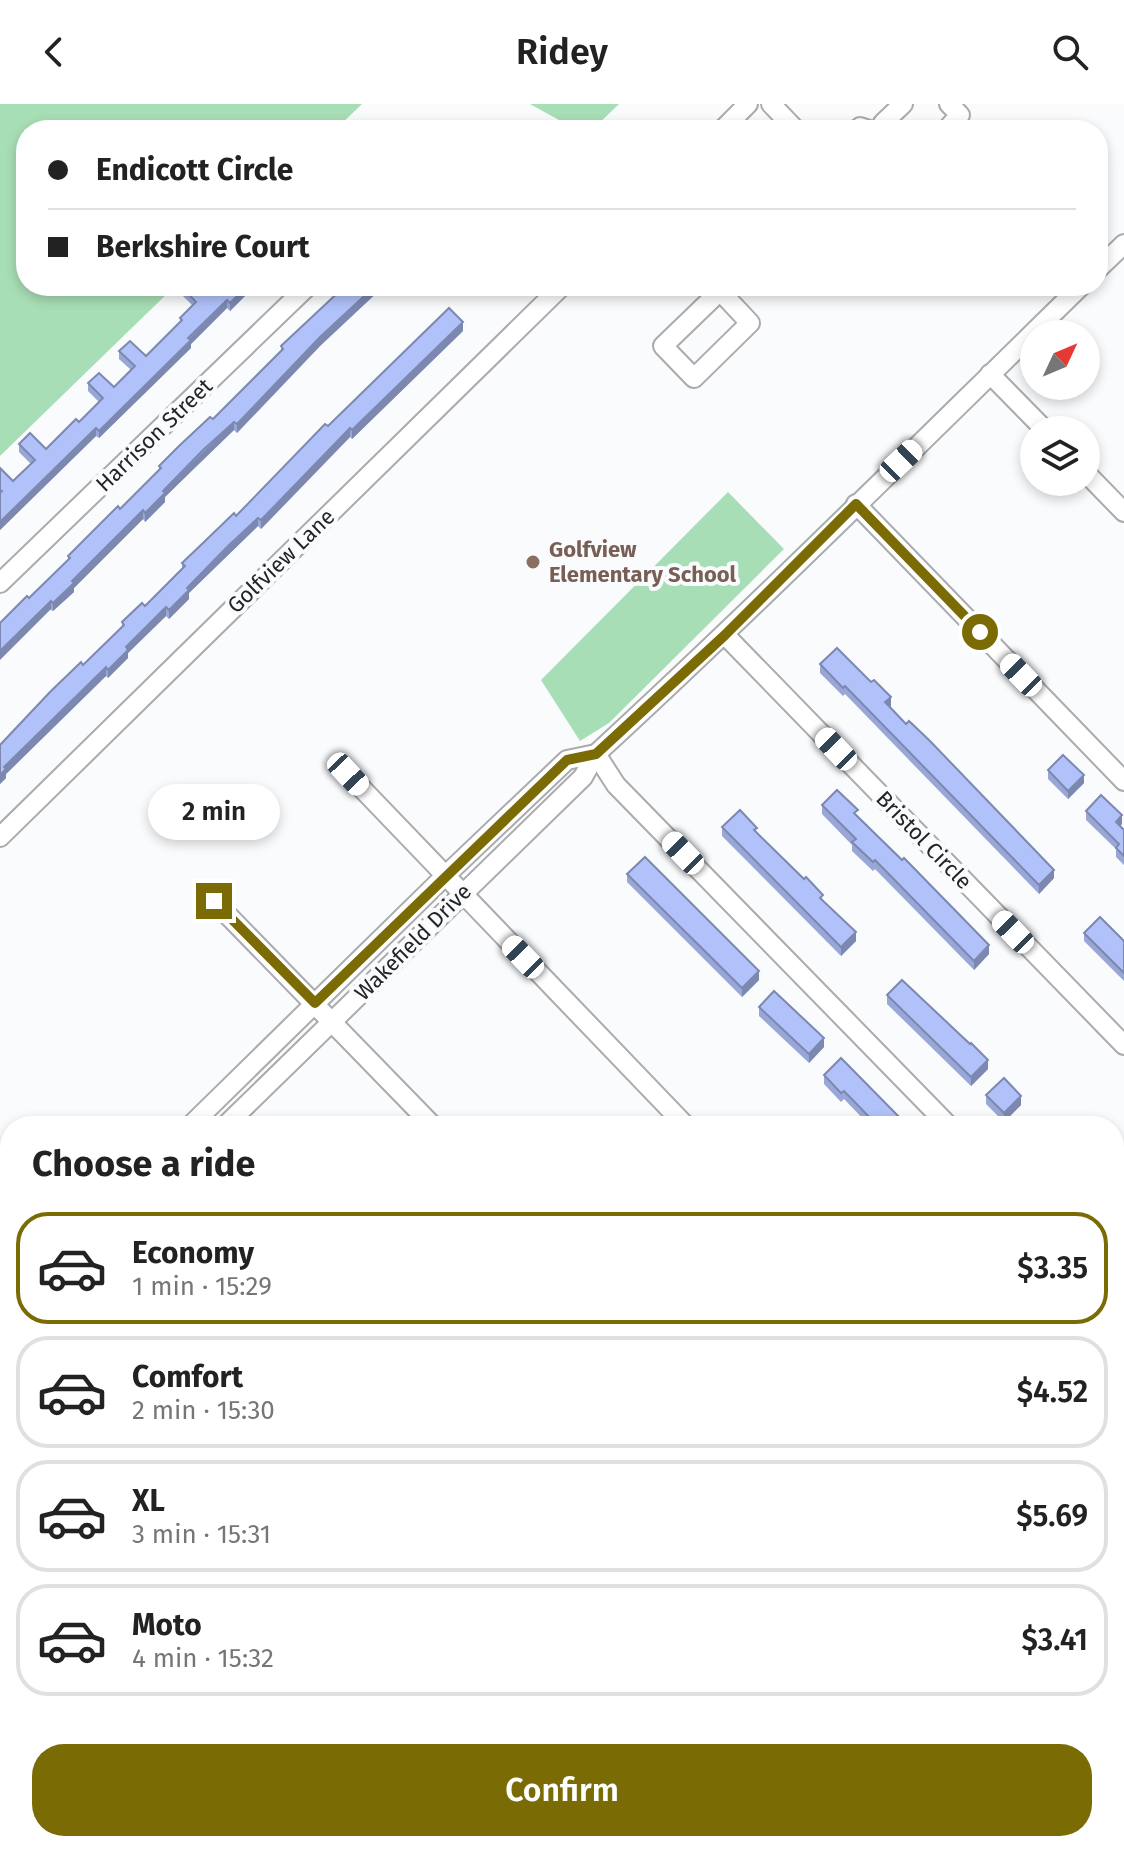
<!DOCTYPE html>
<meta charset="utf-8">
<style>
:root{--surface:#fff;--page:#f2f2f2;--text:#222;--muted:#767676;--line:#e0e0e0;--accent:#7b6b05}
body{margin:0;font-family:"Fira Sans",sans-serif;background:var(--page);color:var(--text);height:100vh;display:flex;flex-direction:column;font-size:30px;white-space:nowrap}
*{box-sizing:border-box;margin:0}
p{font-size:26px;color:var(--muted)}
.icon{flex:none;width:44px;height:44px;fill:none;stroke:currentColor;stroke-width:2;stroke-linecap:round;stroke-linejoin:round}
.map{position:relative;flex:1;overflow:hidden}
.sheet{position:absolute;left:0px;top:1012px;width:1124px;height:736px;display:flex;flex-direction:column;background:var(--surface);border-radius:32px 32px 0 0;box-shadow:0 4px 12px #0003}
.sheet>*{flex:none}
.banner{position:absolute;left:16px;top:16px;width:1092px;height:176px;border-radius:32px;box-shadow:0 4px 12px #0003;display:grid;align-content:center;height:176px;padding:0 32px;background:var(--surface)}
.needle{width:52px;rotate:46deg}
.controls{position:absolute;left:1020px;top:216px;display:grid;gap:16px}
.controls a{display:grid;place-items:center;width:80px;height:80px;border-radius:50%;background:var(--surface);box-shadow:0 4px 12px #0003;font-size:40px}
.end{position:absolute;width:36px;height:36px;margin:-18px;border:10px solid #7b6b05;background:#fff;box-shadow:0 0 0 4px #fff}
.from{border-radius:50%}
.bubble{position:absolute;height:56px;border-radius:28px;background:var(--surface);box-shadow:0 4px 12px #0003;font-size:26px;font-weight:600;line-height:56px;text-align:center}
.car{position:absolute;width:24px;height:48px;margin:-24px -12px;border-radius:10px;box-shadow:0 0 6px 2px #0007;background:linear-gradient(#fff 24%,#345 0 40%,#fff 0 76%,#345 0 86%,#fff 0)}
.banner b{display:flex;align-items:center;gap:28px;height:76px;font-size:30px}
.banner b+b{border-top:2px solid var(--line)}
.banner i{width:20px;height:20px;background:var(--text)}
ul{padding:0;list-style:none}
li{display:flex;align-items:center;gap:24px;height:112px;margin:0 16px 12px;padding:0 16px;border:4px solid var(--line);border-radius:32px}
li div{flex:1}
li b{display:block;font-size:30px}
li em{font-style:normal;font-weight:600}
li.active{border-color:var(--accent)}
li>.icon{width:72px;height:72px;stroke-width:1.5}
h2{padding:0 32px;font-size:36px;line-height:96px}
.action{display:flex;gap:16px;margin-top:auto;padding:16px 32px}
.action a{flex:1;height:92px;border-radius:32px;background:var(--accent);color:#fff;font-size:32px;font-weight:600;line-height:92px;text-align:center}
header{display:flex;justify-content:space-between;align-items:center;height:104px;padding:0 32px;background:var(--surface);font-size:36px;font-weight:600}
.map>svg:first-child{display:block}
.green{fill:#a8deb5}
.water{fill:#cde2fb;stroke:#9aa9bb;stroke-width:2}
.lines{fill:none;stroke-linecap:round;stroke-linejoin:round}
.minor-casing{stroke:#ababae;stroke-width:22}
.major-casing{stroke:#b06b67;stroke-width:26}
.minor{stroke:#fff;stroke-width:18}
.major{stroke:#fdbdb9;stroke-width:22}
.wall{fill:#98a7d7}
.shaded-wall{fill:#7c88af}
.building{fill:#b1c2fa;stroke:#7c88af;stroke-width:2}
.route{stroke:#7b6b05;stroke-width:10}
.education-dot{fill:#8d6e63;stroke:#fafbfd;stroke-width:3}
.labels{text-anchor:middle;dominant-baseline:central;stroke-width:8;stroke-linejoin:round;paint-order:stroke}
.street-label{font-size:22px;fill:#242425;stroke:#fafbfd}
.education-label{font-size:22px;font-weight:bold;fill:#785e54;stroke:#fafbfd;text-anchor:start}
</style>
<header><svg class="icon" aria-label="back" viewBox="0 0 24 24"><path d="M15 5l-7 7 7 7"/></svg>Ridey<svg class="icon" aria-label="search" viewBox="0 0 24 24"><circle cx="10" cy="10" r="6"/><path d="M15 15l6 6"/></svg></header>
<div class="map">
<svg width="1124" height="1748" viewBox="0 0 1124 1748">
<rect width="100%" height="100%" fill="#fafbfd"/>
<g class="green">
<polygon points="0,0 362,0 335,26 26,26 26,182 175,182 0,352"/>
<polygon points="530,0 619,0 592,26 577,26"/>
<polygon points="728,388 784,445 609,619 580,637 541,576"/>
</g>
<polygon class="water" points="1124,1302 1124,1524 1114,1523 1114,1306"/>
<g class="lines">
<defs>
<g id="minor">
<polyline points="771,0 796,26"/>
<polyline points="722,26 748,0"/>
<polyline points="857,26 860,23 869,26"/>
<polyline points="884,26 883,19 903,0"/>
<polyline points="946,26 960,11 949,0"/>
<polyline points="1098,165 1124,140"/>
<polyline points="720,187 750,219 694,274 663,242 720,187 722,182"/>
<polyline points="990,270 1045,326"/>
<polyline points="1086,369 1124,408"/>
<polyline points="856,400 1124,677"/>
<polyline points="0,479 308,182"/>
<polyline points="725,531 1124,941"/>
<polyline points="596,650 616,681 949,1022"/>
<polyline points="348,670 686,1022"/>
<polyline points="0,733 562,182"/>
<polyline points="214,797 433,1022"/>
<polyline points="190,1022 445,772 567,656 596,650"/>
<path d="M225 1022 583 673 596 650C761 498 920 339 1081 182"/>
<polyline points="1114,1089 1124,1080"/>
<polyline points="0,1209 10,1197"/>
<polyline points="0,1231 10,1237"/>
<polyline points="1114,1659 1124,1649"/>
<polyline points="604,1738 615,1748"/>
<polyline points="928,1738 939,1748"/>
<polyline points="891,1748 901,1738"/>
<polyline points="1021,1748 1031,1738"/>
</g>
<g id="major">
<polyline points="0,1320 10,1329"/>
<polyline points="478,1738 490,1748"/>
</g>
</defs>
<use href="#minor" class="minor-casing"/>
<use href="#major" class="major-casing"/>
<use href="#minor" class="minor"/>
<use href="#major" class="major"/>
</g>
<g class="wall">
<polygon points="218,182 255,182 230,207 227,204 191,240 191,244 99,334 96,332 0,426 0,364 13,377 31,360 19,348 19,340 46,345 79,318 99,298 88,287 88,279 114,283 131,266 119,255 119,247 146,252 180,218 180,214 193,202 182,191 182,183 210,190"/>
<polygon points="345,182 384,182 320,242 237,329 234,326 203,355 165,393 165,398 145,418 143,415 74,484 74,488 53,507 29,494 68,456 68,452 120,405 159,367 159,362 213,315 281,247 281,242"/>
<polygon points="463,227 352,335 350,333 261,425 258,422 227,452 189,489 189,495 169,515 166,512 128,549 128,554 108,574 106,572 6,670 6,674 0,680 0,641 122,524 122,518 145,502 182,464 182,459 236,412 328,322"/>
<polygon points="820,560 891,602 890,603 1054,774 1039,790 845,590 843,592 820,569"/>
<polygon points="1048,666 1084,679 1068,695 1048,675"/>
<polygon points="822,701 858,713 989,850 974,866 875,765 873,767 852,747 852,741 822,710"/>
<polygon points="1086,707 1122,720 1120,722 1124,726 1124,761 1116,753 1116,745 1086,716"/>
<polygon points="722,723 757,729 823,796 856,837 841,852 722,732"/>
<polygon points="627,770 759,876 742,893 627,778"/>
<polygon points="1084,829 1124,837 1124,877 1084,837"/>
<polygon points="887,891 988,965 971,982 887,900"/>
<polygon points="759,903 824,943 809,959 759,912"/>
<polygon points="824,971 908,1022 870,1022 844,995 841,998 824,980"/>
<polygon points="986,991 1021,1001 1004,1018 986,1000"/>
<polygon points="664,1738 863,1738 853,1748 674,1748"/>
</g>
<g class="shaded-wall">
<polygon points="247,182 255,182 230,207 230,199"/>
<polygon points="375,182 384,182 320,242 237,329 237,320 320,233"/>
<polygon points="227,196 227,204 191,240 191,244 99,334 99,327"/>
<polygon points="463,218 463,227 352,335 352,326"/>
<polygon points="234,318 234,326 165,393 165,398 145,418 145,409 163,387"/>
<polygon points="96,324 96,332 0,426 0,418"/>
<polygon points="350,324 350,333 261,425 261,416"/>
<polygon points="143,406 143,415 74,484 74,488 53,507 53,499 72,477"/>
<polygon points="258,414 258,422 189,489 189,495 169,515 169,506 187,484"/>
<polygon points="51,497 51,505 0,556 0,547"/>
<polygon points="166,503 166,512 128,549 128,554 108,574 108,566 126,543"/>
<polygon points="106,563 106,572 6,670 6,674 0,680 0,671 4,663"/>
<polygon points="891,593 891,602 885,607 885,598"/>
<polygon points="1084,671 1084,679 1068,695 1068,687"/>
<polygon points="1122,711 1122,720 1116,726 1116,718"/>
<polygon points="1054,766 1054,774 1039,790 1039,781"/>
<polygon points="856,828 856,837 841,852 841,843"/>
<polygon points="989,841 989,850 974,866 974,857"/>
<polygon points="759,867 759,876 742,893 742,884"/>
<polygon points="824,934 824,943 809,959 809,950"/>
<polygon points="988,956 988,965 971,982 971,973"/>
<polygon points="1021,992 1021,1001 1004,1018 1004,1009"/>
<polygon points="1124,1149 1124,1158 1114,1167 1114,1158"/>
<polygon points="846,1738 863,1738 853,1748 836,1748"/>
</g>
<g class="building">
<polygon points="183,182 202,182 210,190 218,182 247,182 230,199 227,196 188,234 191,236 99,327 96,324 0,418 0,389 2,387 0,386 0,364 13,377 35,356 19,340 30,329 46,345 76,315 79,318 103,294 88,279 99,269 114,283 135,262 119,247 130,237 146,252 182,216 180,214 196,198 182,183"/>
<polygon points="345,182 375,182 320,233 237,320 234,318 203,346 163,387 165,389 145,409 143,406 72,477 74,479 53,499 51,497 0,547 0,519 27,492 29,494 70,454 68,452 118,402 120,405 161,364 159,362 179,342 210,313 213,315 283,245 281,242"/>
<polygon points="449,204 463,218 352,326 350,324 261,416 258,414 227,443 187,484 189,486 169,506 166,503 126,543 128,546 108,566 106,563 4,663 6,665 0,671 0,641 50,588 81,558 83,561 124,521 122,518 142,499 145,502 185,462 182,459 203,439 234,409 236,412 325,320 328,322"/>
<polygon points="837,544 871,578 874,576 891,593 885,598 906,620 909,617 930,637 1054,766 1039,781 845,582 843,584 820,560"/>
<polygon points="1063,651 1084,671 1068,687 1048,666"/>
<polygon points="837,686 858,706 854,709 902,756 904,754 989,841 974,857 875,756 873,758 852,738 856,735 822,701"/>
<polygon points="1101,691 1122,711 1116,718 1124,726 1124,752 1116,744 1119,740 1086,707"/>
<polygon points="740,706 757,724 754,726 804,775 806,773 823,791 820,794 856,828 841,843 722,723"/>
<polygon points="645,753 759,867 742,884 627,770"/>
<polygon points="1100,813 1124,837 1124,869 1084,829"/>
<polygon points="902,876 970,940 971,939 988,956 971,973 887,891"/>
<polygon points="774,887 824,934 809,950 759,903"/>
<polygon points="841,954 908,1022 878,1022 844,987 841,989 824,971"/>
<polygon points="1004,974 1021,992 1004,1009 986,991"/>
<polygon points="1124,1118 1124,1149 1114,1158 1114,1128"/>
<polygon points="681,1738 846,1738 836,1748 691,1748"/>
</g>
<g class="lines">
<polyline class="route" points="214,797 315,899 567,656 596,650 725,531 856,400 980,528"/>
</g>
<circle class="education-dot" cx="533" cy="458" r="8"/>
<g class="labels">
<g class="street-label">
<text transform="translate(154 331) rotate(-44)">Harrison Street</text>
<text transform="translate(281 457) rotate(-44)">Golfview Lane</text>
<text transform="translate(924 736) rotate(46)">Bristol Circle</text>
<text transform="translate(413 838) rotate(-45)">Wakefield Drive</text>
</g>
<g class="education-label">
<text x="549" y="445">Golfview<tspan x="549" dy="25">Elementary School</tspan></text>
</g>
</g>
</svg>
<div class="controls">
<a><svg class="needle" viewBox="-14 -14 28 28"><path d="M0-13l5 13h-10z" fill="#e53935"/><path d="M0 13l5-13h-10z" fill="#767676"/></svg></a>
<a><svg class="icon" aria-label="layers" viewBox="0 0 24 24"><path d="M12 4l9 5-9 5-9-5zM3 14l9 5 9-5"/></svg></a>
</div>
<i class="end from" style="left:980px;top:528px"></i>
<i class="end" style="left:214px;top:797px"></i>
<div class="bubble" style="left:148px;top:680px;width:132px">2 min</div>
<i class="car" style="left:901px;top:357px;rotate:46deg"></i>
<i class="car" style="left:1021px;top:571px;rotate:316deg"></i>
<i class="car" style="left:836px;top:645px;rotate:316deg"></i>
<i class="car" style="left:348px;top:670px;rotate:137deg"></i>
<i class="car" style="left:683px;top:749px;rotate:316deg"></i>
<i class="car" style="left:1013px;top:828px;rotate:316deg"></i>
<i class="car" style="left:523px;top:853px;rotate:316deg"></i>
<div class="banner">
<b><i class="from"></i>Endicott Circle</b>
<b><i></i>Berkshire Court</b>
</div>
<section class="sheet">
<h2>Choose a ride</h2>
<ul>
<li class="active"><svg class="icon" aria-label="car" viewBox="0 0 24 24"><path d="M5 17H2v-5l4-1 3-4h7l3 4 3 1v5h-3M9 17h6M6 11h13"/><circle cx="7" cy="17" r="2"/><circle cx="17" cy="17" r="2"/></svg><div><b>Economy</b><p>1 min · 15:29</p></div><em>$3.35</em></li>
<li><svg class="icon" aria-label="car" viewBox="0 0 24 24"><path d="M5 17H2v-5l4-1 3-4h7l3 4 3 1v5h-3M9 17h6M6 11h13"/><circle cx="7" cy="17" r="2"/><circle cx="17" cy="17" r="2"/></svg><div><b>Comfort</b><p>2 min · 15:30</p></div><em>$4.52</em></li>
<li><svg class="icon" aria-label="car" viewBox="0 0 24 24"><path d="M5 17H2v-5l4-1 3-4h7l3 4 3 1v5h-3M9 17h6M6 11h13"/><circle cx="7" cy="17" r="2"/><circle cx="17" cy="17" r="2"/></svg><div><b>XL</b><p>3 min · 15:31</p></div><em>$5.69</em></li>
<li><svg class="icon" aria-label="car" viewBox="0 0 24 24"><path d="M5 17H2v-5l4-1 3-4h7l3 4 3 1v5h-3M9 17h6M6 11h13"/><circle cx="7" cy="17" r="2"/><circle cx="17" cy="17" r="2"/></svg><div><b>Moto</b><p>4 min · 15:32</p></div><em>$3.41</em></li>
</ul>
<div class="action"><a>Confirm</a></div>
</section>
</div>
